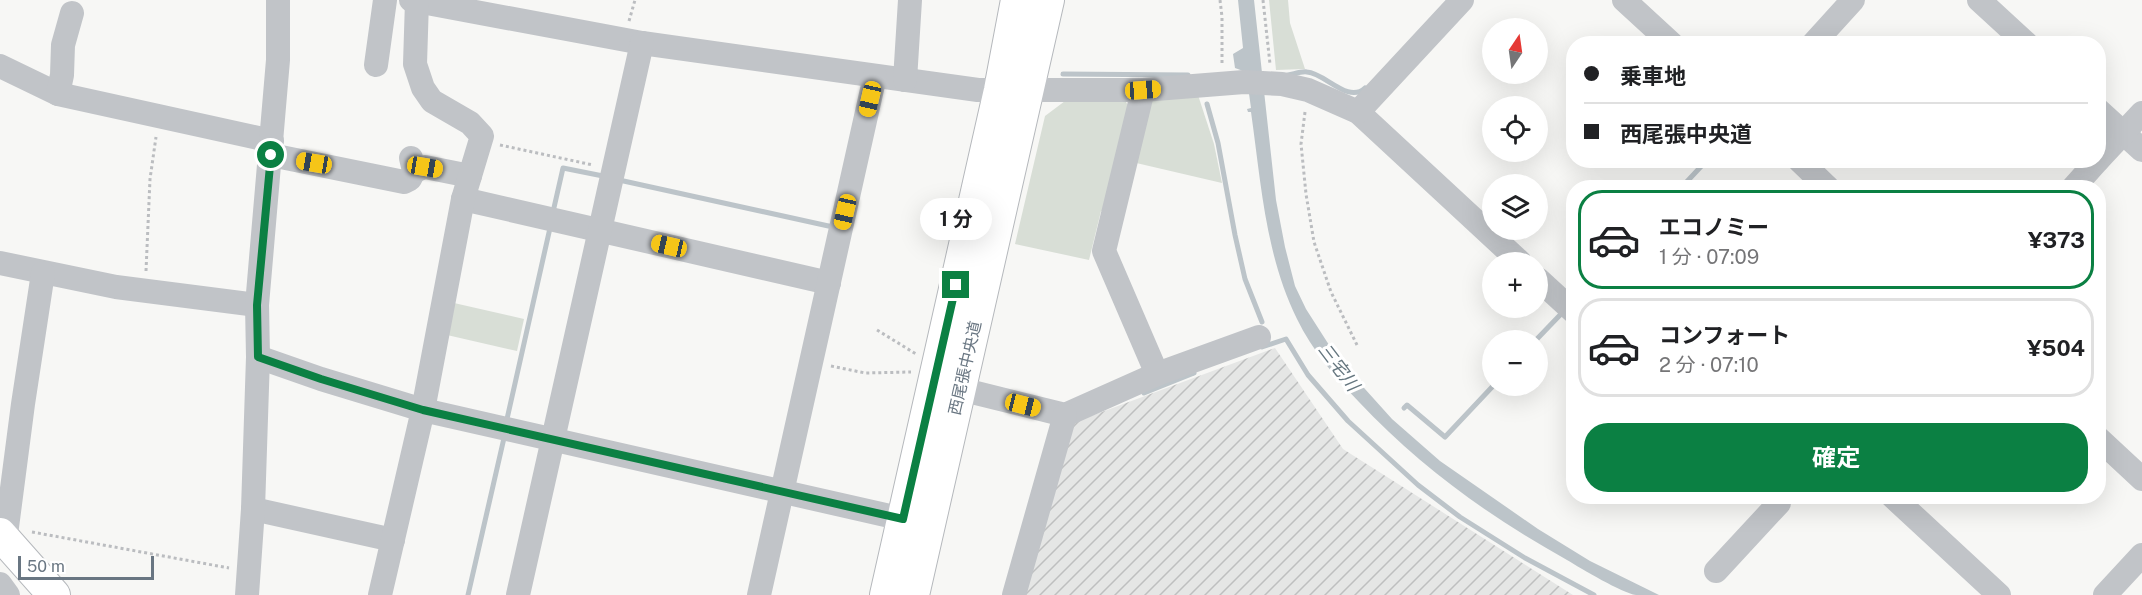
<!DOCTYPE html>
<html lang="ja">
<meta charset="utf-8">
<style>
:root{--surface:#fff;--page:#f2f2f2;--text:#202124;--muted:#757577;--line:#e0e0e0;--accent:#0b8043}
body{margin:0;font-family:"Public Sans","Noto Sans JP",sans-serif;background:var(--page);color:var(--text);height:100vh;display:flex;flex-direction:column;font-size:22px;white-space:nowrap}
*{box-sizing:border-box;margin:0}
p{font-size:20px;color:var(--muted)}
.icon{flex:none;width:33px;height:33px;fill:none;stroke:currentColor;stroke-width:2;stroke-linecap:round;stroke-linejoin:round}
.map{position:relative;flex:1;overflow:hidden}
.drawer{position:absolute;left:1566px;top:180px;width:540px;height:324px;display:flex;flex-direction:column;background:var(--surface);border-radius:24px;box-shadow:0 6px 24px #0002}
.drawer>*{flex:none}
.hud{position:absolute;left:1566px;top:36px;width:540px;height:132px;border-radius:24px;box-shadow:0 6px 24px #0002;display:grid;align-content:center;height:132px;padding:0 18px;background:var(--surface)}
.needle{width:39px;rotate:13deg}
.fabs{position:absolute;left:1482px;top:18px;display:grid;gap:12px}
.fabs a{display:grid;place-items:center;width:66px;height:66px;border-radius:50%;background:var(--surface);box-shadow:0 6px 24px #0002;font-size:30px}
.scale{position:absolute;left:18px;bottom:15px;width:136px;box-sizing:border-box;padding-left:6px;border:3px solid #697682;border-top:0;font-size:16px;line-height:21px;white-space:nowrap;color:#697682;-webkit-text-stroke:4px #fff;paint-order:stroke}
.end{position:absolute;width:27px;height:27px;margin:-14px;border:8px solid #0b8043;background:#fff;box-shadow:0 0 0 3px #fff}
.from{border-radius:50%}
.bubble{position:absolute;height:42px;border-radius:21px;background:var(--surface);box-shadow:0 6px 24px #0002;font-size:20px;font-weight:700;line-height:42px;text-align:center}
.car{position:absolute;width:18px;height:36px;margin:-18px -9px;border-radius:8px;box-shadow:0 0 4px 2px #0007;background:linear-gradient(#f5c518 24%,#345 0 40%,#f5c518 0 76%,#345 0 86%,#f5c518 0)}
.hud b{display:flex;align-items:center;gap:21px;height:57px;font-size:22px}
.hud b+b{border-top:2px solid var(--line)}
.hud i{width:15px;height:15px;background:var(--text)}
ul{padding:10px 0 0;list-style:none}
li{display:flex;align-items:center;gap:18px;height:99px;margin:0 12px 9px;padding:0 6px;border:3px solid var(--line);border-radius:24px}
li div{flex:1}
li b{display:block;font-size:22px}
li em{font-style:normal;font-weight:700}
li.active{border-color:var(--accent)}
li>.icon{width:54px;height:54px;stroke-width:1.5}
.action{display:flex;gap:12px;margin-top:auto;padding:12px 18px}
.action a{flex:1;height:69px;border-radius:24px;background:var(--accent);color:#fff;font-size:24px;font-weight:700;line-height:69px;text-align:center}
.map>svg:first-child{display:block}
.industrial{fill:url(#industrial-furrows)}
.grass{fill:#d8ded6}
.water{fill:#bcc4c9}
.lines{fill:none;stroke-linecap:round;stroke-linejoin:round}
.stream{stroke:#bcc4c9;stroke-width:5}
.major-casing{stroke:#b5b8bc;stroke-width:34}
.path{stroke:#bbbdc0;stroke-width:3;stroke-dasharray:3 3;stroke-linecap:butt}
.minor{stroke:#c1c4c8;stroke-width:24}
.major{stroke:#fff;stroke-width:32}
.route{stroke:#0b8043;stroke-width:8}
.labels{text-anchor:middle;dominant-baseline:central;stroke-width:6;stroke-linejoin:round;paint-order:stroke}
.street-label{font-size:16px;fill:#697682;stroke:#fff}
.water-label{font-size:18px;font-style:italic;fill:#65767f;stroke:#fff}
</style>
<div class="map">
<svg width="2142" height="595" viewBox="0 0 2142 595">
<defs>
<pattern id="industrial-furrows" width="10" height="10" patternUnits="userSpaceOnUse" patternTransform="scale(1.5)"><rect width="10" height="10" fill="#e5e6e5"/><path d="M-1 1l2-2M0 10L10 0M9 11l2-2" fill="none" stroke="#bebfbf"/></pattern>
</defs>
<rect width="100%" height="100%" fill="#f7f7f5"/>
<polygon class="industrial" points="1275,348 1343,449 1573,595 1024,595 1072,423"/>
<g class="grass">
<polygon points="1269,0 1288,0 1290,23 1305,69 1276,70"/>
<polygon points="1198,95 1214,144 1222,183 1132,162 1154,96"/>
<polygon points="1123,97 1131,111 1108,212 1101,211 1089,260 1015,244 1045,116 1069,98"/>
<polygon points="454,303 524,319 517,351 447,335"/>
</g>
<path class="water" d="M1238 0H1254L1276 200 1285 247 1295 286 1306 309 1338 359 1392 419 1440 461 1538 529 1590 561 1659 595C1651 595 1643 595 1636 595 1622 593 1582 569 1567 560 1491 518 1419 466 1359 402 1335 377 1312 350 1297 319 1265 254 1261 182 1251 112H1248L1247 109 1251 108 1246 72 1235 68 1233 54 1243 48Z"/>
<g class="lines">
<g class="stream">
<polyline points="1063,74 1188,75"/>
<path d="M1288 75C1294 74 1302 71 1307 72 1325 73 1348 104 1365 88"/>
<polyline points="1207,104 1218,143 1235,235 1245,279 1262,322"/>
<polyline points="619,180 833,227"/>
<polyline points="1681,188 1707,160"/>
<polyline points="553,212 563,168 603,176"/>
<polyline points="1536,340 1561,314"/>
<polyline points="1262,347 1286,339 1308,375 1348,421 1418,485 1460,517 1525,558 1594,595"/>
<polyline points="1144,393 1194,373"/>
<polyline points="1404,408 1407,405 1445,437 1493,386"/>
<polyline points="507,419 550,228"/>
<polyline points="468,595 504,438"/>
</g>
<defs>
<g id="major">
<polyline points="0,534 54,595"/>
<polyline points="886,595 1000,90 1017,0"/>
<polyline points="913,595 1048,0"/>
</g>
</defs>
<use href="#major" class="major-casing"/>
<g class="path">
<polyline points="1220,0 1222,17 1222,64"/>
<polyline points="1263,0 1270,64"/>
<polyline points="629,21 635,0"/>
<polyline points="1305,112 1301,144 1306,194 1314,242 1331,292 1358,347"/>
<polyline points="500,145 593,165"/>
<polyline points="146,271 150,179 156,137"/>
<polyline points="877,330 916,354"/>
<polyline points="831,366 865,373 911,372"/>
<polyline points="32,532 229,568"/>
</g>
<g class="minor">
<polyline points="411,0 642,43 978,90 1143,90 1244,82 1282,84 1308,90 1358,112 1520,262"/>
<polyline points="1624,0 1672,44"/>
<polyline points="1979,0 2027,44"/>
<polyline points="1813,44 1853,0"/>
<polyline points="376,65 385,0"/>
<polyline points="0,66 58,94 272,141"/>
<polyline points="905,80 910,0"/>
<polyline points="1143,90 1104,251 1157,374"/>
<polyline points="58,94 62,75 63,45 72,13"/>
<polyline points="2098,110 2142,150"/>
<polyline points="1358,112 1462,0"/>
<polyline points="271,155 404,182 410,179 414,171 411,158"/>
<polyline points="1799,160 1828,188"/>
<polyline points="2098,160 2142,113"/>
<polyline points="414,171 425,167 470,176"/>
<polyline points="2073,188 2098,160"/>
<polyline points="463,199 829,283"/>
<polyline points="0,263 116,287 257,305"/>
<polyline points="1538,279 1574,312"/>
<polyline points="258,357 321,379 423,410 903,519"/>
<polyline points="960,389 1065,415 1157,374 1259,337"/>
<polyline points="2098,438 2142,479"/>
<polyline points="1892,496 1999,595"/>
<polyline points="253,509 393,540"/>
<polyline points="3,537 7,527 23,404 43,273"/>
<polyline points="1716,571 1779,503"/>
<polyline points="0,584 8,595"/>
<polyline points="247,595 253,509 258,357 257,305 278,60 278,0"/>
<polyline points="380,595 423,410 463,199 482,136 470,123 432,101 423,88 415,64 417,1"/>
<polyline points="518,595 642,43"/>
<polyline points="759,595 875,76"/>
<polyline points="1014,595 1065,415"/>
<polyline points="2105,595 2142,555"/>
</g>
<use href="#major" class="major"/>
</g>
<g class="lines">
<polyline class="route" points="271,155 257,305 258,357 321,379 423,410 903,519 956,285"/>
</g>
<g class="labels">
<g class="street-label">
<text transform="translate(965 368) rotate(-77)">西尾張中央道</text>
</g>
<g class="water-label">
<text transform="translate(1339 367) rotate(53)">三宅川</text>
</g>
</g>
</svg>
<div class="fabs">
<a><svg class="needle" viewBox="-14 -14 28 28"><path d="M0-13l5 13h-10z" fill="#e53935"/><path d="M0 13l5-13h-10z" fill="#757577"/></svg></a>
<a><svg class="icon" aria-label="locate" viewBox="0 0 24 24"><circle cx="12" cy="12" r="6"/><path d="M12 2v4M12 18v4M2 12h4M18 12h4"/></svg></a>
<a><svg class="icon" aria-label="layers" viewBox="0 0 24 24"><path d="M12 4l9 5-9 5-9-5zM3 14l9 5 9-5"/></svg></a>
<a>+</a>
<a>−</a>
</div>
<div class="scale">50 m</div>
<i class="end from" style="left:271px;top:155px"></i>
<i class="end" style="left:956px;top:285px"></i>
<div class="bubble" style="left:920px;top:198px;width:72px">1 分</div>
<i class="car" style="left:1143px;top:90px;rotate:86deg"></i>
<i class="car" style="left:870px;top:99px;rotate:193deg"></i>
<i class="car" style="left:314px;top:163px;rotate:280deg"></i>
<i class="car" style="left:425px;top:167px;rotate:100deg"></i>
<i class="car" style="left:845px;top:212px;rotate:193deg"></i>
<i class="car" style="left:669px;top:246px;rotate:283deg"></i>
<i class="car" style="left:1023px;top:405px;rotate:104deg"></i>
<div class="hud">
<b><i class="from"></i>乗車地</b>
<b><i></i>西尾張中央道</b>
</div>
<section class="drawer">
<ul>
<li class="active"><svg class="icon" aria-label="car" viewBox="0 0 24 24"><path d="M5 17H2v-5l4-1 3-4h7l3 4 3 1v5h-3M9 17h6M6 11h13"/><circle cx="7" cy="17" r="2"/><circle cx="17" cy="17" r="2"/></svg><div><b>エコノミー</b><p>1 分 · 07:09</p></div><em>¥373</em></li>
<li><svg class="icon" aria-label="car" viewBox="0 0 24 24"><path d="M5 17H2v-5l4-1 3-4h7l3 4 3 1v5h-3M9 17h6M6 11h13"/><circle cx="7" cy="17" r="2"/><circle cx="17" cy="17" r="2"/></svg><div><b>コンフォート</b><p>2 分 · 07:10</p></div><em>¥504</em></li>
</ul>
<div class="action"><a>確定</a></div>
</section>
</div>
